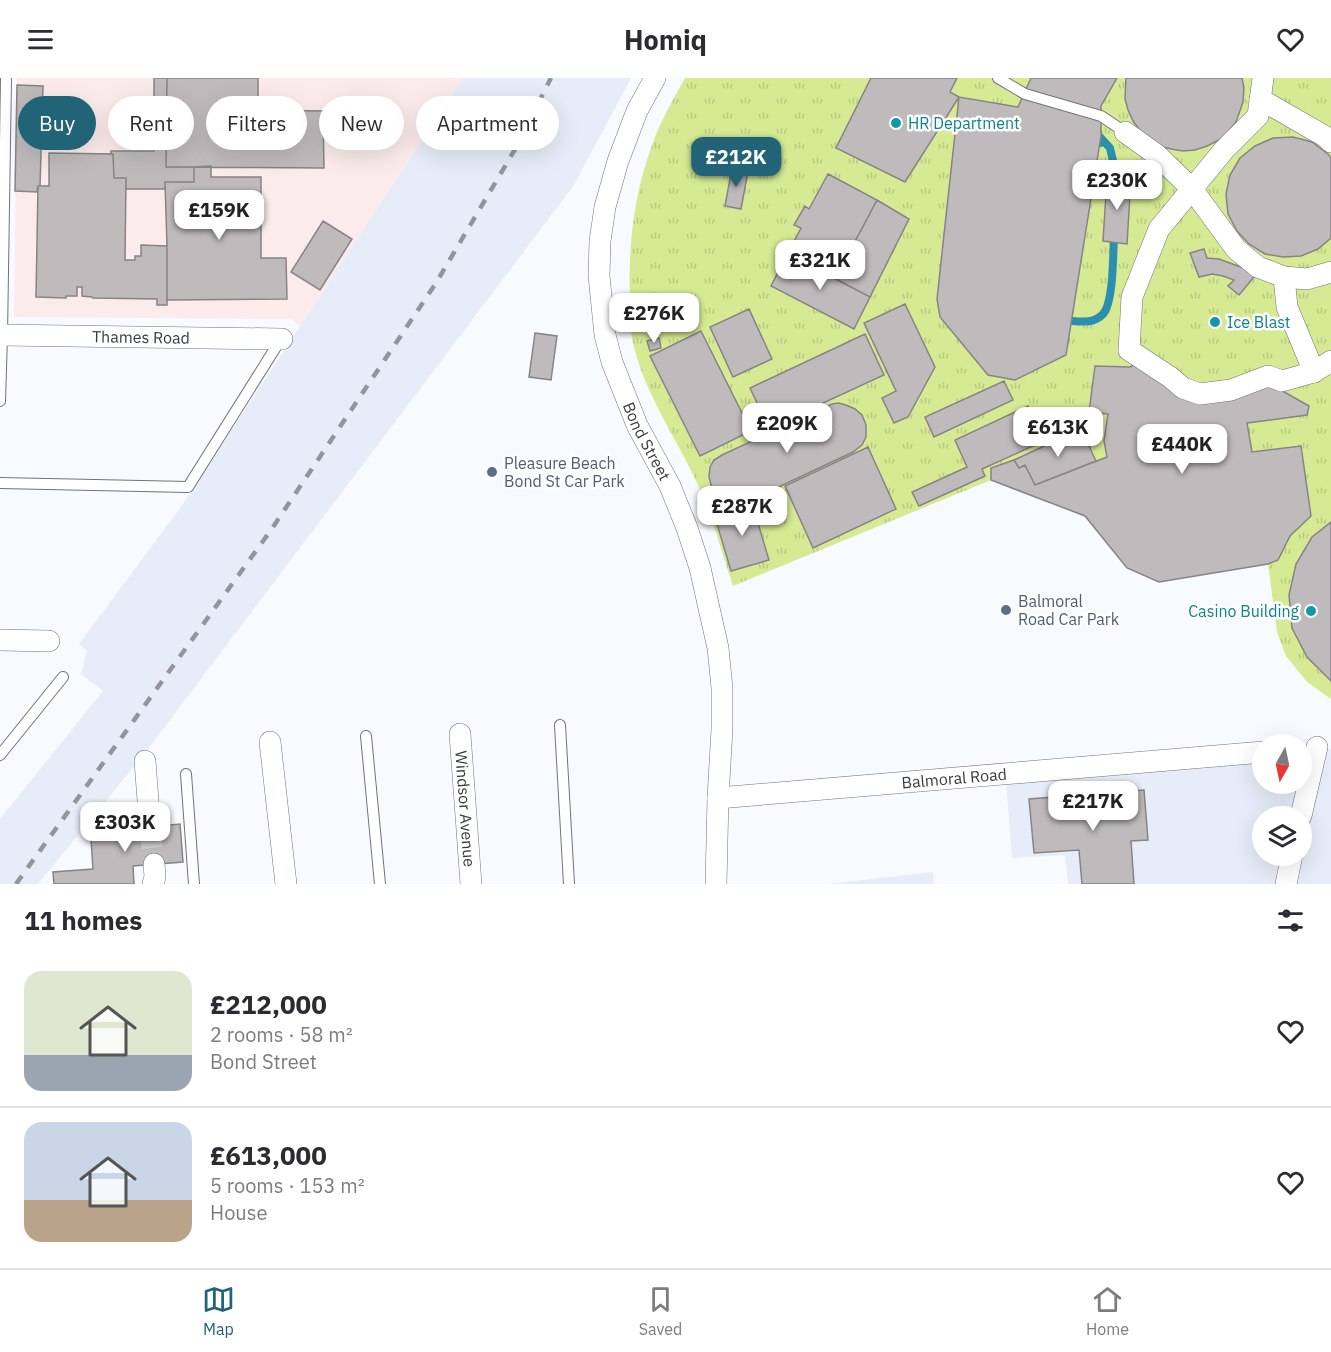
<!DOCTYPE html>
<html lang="en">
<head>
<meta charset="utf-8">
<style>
  body { margin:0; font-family:"IBM Plex Sans",sans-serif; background:#f2f2f3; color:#2b2b33; height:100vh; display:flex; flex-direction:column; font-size:22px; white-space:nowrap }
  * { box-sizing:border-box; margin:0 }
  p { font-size:20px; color:#7c7c81 }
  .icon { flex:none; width:33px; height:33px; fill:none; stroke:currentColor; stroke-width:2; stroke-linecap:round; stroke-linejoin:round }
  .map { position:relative; height:806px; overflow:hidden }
  .drawer { display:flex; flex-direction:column; background:#fff; flex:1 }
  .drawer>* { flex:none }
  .top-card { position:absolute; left:18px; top:18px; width:600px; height:54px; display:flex; gap:12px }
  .needle { width:39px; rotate:189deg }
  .tools { position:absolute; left:1252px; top:656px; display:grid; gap:12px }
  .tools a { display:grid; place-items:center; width:60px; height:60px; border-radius:50%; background:#fff; box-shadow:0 6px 24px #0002; font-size:30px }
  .price { position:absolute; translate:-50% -51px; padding:0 14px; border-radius:12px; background:#fff; color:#222; font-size:20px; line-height:39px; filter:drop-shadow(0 2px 3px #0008) }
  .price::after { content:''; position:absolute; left:50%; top:36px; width:18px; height:14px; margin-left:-9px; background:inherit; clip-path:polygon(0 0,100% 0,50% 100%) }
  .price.on { background:#216377; color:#fff }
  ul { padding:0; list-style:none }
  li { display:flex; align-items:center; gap:18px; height:150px; padding:0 24px }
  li+li { border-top:2px solid #e1e1e2 }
  li span { display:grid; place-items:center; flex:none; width:168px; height:120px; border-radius:18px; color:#555 }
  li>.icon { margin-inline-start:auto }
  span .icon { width:72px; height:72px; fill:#fffc; stroke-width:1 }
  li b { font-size:26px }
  h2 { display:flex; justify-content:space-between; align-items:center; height:72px; padding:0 24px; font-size:26px }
  .tag { padding:0 21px; border-radius:27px; background:#fff; box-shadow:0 6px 24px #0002; font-size:21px; line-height:54px }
  .tag.on { background:#216377; color:#fff }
  header { display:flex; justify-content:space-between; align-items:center; height:78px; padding:0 24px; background:#fff; font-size:27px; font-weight:700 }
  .menu { display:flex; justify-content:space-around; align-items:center; height:84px; border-top:2px solid #e1e1e2; background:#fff; font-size:16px; color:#7c7c81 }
  .menu a { display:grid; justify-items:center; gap:3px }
  .menu .on { color:#216377 }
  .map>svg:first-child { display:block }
  .built { fill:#e7edf8; fill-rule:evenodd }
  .education { fill:#fbebeb }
  .park { fill:url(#park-tufts) }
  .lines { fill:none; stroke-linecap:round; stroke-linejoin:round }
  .stream { stroke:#2d8fae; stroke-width:8 }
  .building { fill:#bfbabc; stroke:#888385; stroke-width:1.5 }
  .street-tunnel { stroke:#d1d4d7; stroke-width:21; stroke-dasharray:21 10; stroke-linecap:butt }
  .lane-casing { stroke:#717377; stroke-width:12 }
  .street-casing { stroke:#717377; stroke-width:22 }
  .lane { stroke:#fff; stroke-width:10 }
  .street { stroke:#fff; stroke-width:21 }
  .rail { stroke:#939598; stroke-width:4.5; stroke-dasharray:10 10; stroke-linecap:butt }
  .culture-dot { fill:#0f9aa8; stroke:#fff; stroke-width:2 }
  .service-dot { fill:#5c6f8a; stroke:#fff; stroke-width:2 }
  .labels { text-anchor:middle; stroke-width:5; stroke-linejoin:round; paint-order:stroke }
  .culture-label { font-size:16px; fill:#0d838f; stroke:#fff; text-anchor:start }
  .street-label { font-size:16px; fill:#3a3a3c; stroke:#fff }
  .service-label { font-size:16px; fill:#4e5e75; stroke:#fff; text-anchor:start }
</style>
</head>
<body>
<header><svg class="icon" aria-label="menu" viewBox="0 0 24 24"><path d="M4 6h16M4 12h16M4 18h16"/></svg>Homiq<svg class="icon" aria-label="heart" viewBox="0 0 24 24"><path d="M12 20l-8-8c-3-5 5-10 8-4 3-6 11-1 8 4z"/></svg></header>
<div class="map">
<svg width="1331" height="806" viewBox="0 0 1331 806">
  <defs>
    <pattern id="park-tufts" width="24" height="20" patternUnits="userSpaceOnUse" patternTransform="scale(1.5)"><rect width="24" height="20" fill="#d6ea94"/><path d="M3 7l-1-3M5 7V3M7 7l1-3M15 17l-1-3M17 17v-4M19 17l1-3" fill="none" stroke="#b8c980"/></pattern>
  </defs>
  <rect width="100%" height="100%" fill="#f7fafe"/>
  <!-- built -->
  <path class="built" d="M463 0H631L574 107 145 675 38 806H0V741L103 613 81 596 87 573 79 566 183 426Z
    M1331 671V806H1068L1065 777 1012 780 1006 702 1263 678V705H1302V674ZM1263 738H1302V777H1263Z
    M933 794 934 806H828Z"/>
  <!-- education -->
  <path class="education" d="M17 0H463L300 248 292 241 14 239Z"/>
  <!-- park -->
  <path class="park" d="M685 0H1331V621L1307 604 1286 578 1277 554 1268 486 1159 504 1127 490 1085 438 991 402 733 508C722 475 713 441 699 409 678 363 648 321 635 273 630 255 630 236 630 218 628 168 634 117 651 70 659 45 673 22 685 0Z"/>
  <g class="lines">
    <!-- stream -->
    <path class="stream" d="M1100 65 1098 57 1110 70 1117 100V111
      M1072 243C1083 244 1095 245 1103 236 1114 224 1113 173 1114 156"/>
  </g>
  <!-- building -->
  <path class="building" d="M154 0H167L166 89H194V104H165V111H126V100H114L113 76H111V73H154Z
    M167 0H258V32L323 33 324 90 166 89Z
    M871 0H957L950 14 959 19 905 104 836 70Z
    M1031 0H1117L1101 28V58L1066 277 1015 302 988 297 940 239 937 221 959 19 1018 29Z
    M1126 0H1242L1244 10 1243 24 1236 44 1228 54 1219 62 1207 68 1195 72 1183 73 1171 71 1160 68 1141 54 1133 43 1128 32 1125 21Z
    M17 7 43 8 40 108H38L37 114 15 113Z
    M1293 59 1312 64 1328 76 1331 80V160L1318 171 1301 178 1283 179 1265 176 1249 166 1237 153 1228 136 1226 116 1230 97 1240 80 1255 68 1273 60Z
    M49 75 113 76 114 100H126L125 182H135V178H141V167L167 168V227H157V221L93 220 92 219 82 218V209H77V218H66V220L36 219 38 108H49Z
    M211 88V99H261V180H286L287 221 167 222V168L165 104H194V89Z
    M732 90 748 93 741 131 725 128Z
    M828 96 877 122 835 201 788 175 801 150 794 147 805 128 809 131Z
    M1107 100 1131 101 1127 166 1103 163Z
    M877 122 909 141 870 219 835 201Z
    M323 143 352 161 320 212 291 194Z
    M1204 171 1207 180 1219 181 1246 191 1254 199 1239 217 1228 208 1234 202 1223 198 1212 196 1199 199 1190 175Z
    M788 175 870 219 854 251 771 208Z
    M905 226 935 289 908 339 894 345 882 320 896 313 864 245Z
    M749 231 772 281 733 299 710 249Z
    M701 253 751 353 700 378 650 278Z
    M535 255 557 258 551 302 529 299Z
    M865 256 884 297 769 350 750 310Z
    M659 260 661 270 650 273 647 263Z
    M1153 278 1217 320 1265 303 1309 328 1307 337 1247 345 1252 374 1301 368 1311 438 1290 458 1278 482 1268 486 1159 504 1127 490 1085 438 991 402V390L1014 382 1019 390 1025 387 1035 407 1107 379 1104 363 1108 336 1089 334 1095 288 1130 289Z
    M1004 303 1013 322 934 359 925 339Z
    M838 325 846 327 855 331 862 337 866 347V359L862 367 853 374 747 424 737 427 728 425 718 419 713 414 709 399 710 389 714 382 722 377 832 326Z
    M1028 328 1044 363 982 391 985 398 919 428 912 414 967 389 955 362Z
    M1081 351 1096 383 1035 407 1025 387 1019 390 1014 382Z
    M868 369 896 431 813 470 785 408Z
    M752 425 769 482 731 493 714 436Z
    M1331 444V603L1307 579 1292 550 1289 517 1296 486 1312 459Z
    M1144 712 1148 762 1131 763 1134 806H1082L1079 772 1034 775 1029 721Z
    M127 743 128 751 180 746 183 784 133 788 134 806H54L53 794 93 791 90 747Z"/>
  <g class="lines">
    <!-- street-tunnel -->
    <path class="street-tunnel" d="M150 749 154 786"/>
    <defs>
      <path id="lane" d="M998 0 1025 16 1101 38 1125 54
        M0 323 2 257 6 0
        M0 405 188 409 281 261
        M560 647 569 806
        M366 658 380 806
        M0 677 63 599
        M186 696 194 806"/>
      <g id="street">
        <path id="s1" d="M655 0 637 33 618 83 605 129 600 163 599 198 605 257 612 284 637 347 670 408 687 450 700 490 718 570 722 610V651L718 720 716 806"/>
        <path d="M1263 0 1258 38 1224 72 1159 151 1132 219 1129 272 1170 299 1183 310 1200 316 1231 312 1268 298 1282 303 1314 294"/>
        <path d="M1260 21 1326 59 1331 64"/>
        <path d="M1125 54 1157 77 1192 111 1236 171 1258 189 1284 199 1307 201 1331 194"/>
        <path d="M1284 199 1287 229 1314 294 1331 283"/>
        <path id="s2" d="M0 257 282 261"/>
        <path d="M0 562 49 563"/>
        <path id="s3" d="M460 656 471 806"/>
        <path d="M270 664 286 806"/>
        <path d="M145 683 150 749"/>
        <path id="s4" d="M718 720 1263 674"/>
        <path d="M1301 738 1317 669"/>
        <path d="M153 806 155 799 154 786"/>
        <path d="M1286 806 1292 777"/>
      </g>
    </defs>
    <!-- lane casing -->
    <use href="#lane" class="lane-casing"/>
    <!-- street casing -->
    <use href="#street" class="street-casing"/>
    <!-- lane -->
    <use href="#lane" class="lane"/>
    <!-- street -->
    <use href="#street" class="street"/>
    <!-- rail -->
    <path class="rail" d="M16 806 271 452 436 205 514 73 551 0"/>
  </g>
  <!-- markers -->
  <g class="culture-dot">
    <circle cx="896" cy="45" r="6"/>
    <circle cx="1215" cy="244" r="6"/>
    <circle cx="1311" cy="533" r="6"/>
  </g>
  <g class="service-dot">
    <circle cx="492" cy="394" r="6"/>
    <circle cx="1006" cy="532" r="6"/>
  </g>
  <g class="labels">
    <!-- culture labels -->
    <g class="culture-label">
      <text x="908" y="51">HR Department</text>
      <text x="1227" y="250">Ice Blast</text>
      <text x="1299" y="539" text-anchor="end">Casino Building</text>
    </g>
    <!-- street labels -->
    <g class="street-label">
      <text dy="6" stroke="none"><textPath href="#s2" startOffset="141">Thames Road</textPath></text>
      <text dy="6" stroke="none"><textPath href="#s1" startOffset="382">Bond Street</textPath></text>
      <text dy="6" stroke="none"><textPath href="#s4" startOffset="237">Balmoral Road</textPath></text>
      <text dy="6" stroke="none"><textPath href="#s3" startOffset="75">Windsor Avenue</textPath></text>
    </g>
    <!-- service labels -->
    <g class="service-label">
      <text x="504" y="391">Pleasure Beach<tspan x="504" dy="18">Bond St Car Park</tspan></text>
      <text x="1018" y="529">Balmoral<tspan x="1018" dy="18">Road Car Park</tspan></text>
    </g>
  </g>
</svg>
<div class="tools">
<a><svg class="needle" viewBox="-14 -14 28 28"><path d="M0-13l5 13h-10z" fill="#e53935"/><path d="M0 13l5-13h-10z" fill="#7c7c81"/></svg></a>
<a><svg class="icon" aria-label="layers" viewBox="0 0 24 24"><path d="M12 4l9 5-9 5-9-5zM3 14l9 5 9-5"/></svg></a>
</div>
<b class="price on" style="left:736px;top:110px">£212K</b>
<b class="price" style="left:1117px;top:133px">£230K</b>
<b class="price" style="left:219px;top:163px">£159K</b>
<b class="price" style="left:820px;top:213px">£321K</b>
<b class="price" style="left:654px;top:266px">£276K</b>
<b class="price" style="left:787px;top:376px">£209K</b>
<b class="price" style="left:1058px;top:380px">£613K</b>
<b class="price" style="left:1182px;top:397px">£440K</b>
<b class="price" style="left:742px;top:459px">£287K</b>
<b class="price" style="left:1093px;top:754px">£217K</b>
<b class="price" style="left:125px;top:775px">£303K</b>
<div class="top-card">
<a class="tag on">Buy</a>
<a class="tag">Rent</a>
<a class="tag">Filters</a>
<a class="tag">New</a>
<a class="tag">Apartment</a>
</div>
</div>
<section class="drawer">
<h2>11 homes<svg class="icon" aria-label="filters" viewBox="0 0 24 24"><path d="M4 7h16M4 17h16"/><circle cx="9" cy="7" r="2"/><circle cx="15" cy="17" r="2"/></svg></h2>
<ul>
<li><span style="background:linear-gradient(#dfe7d0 70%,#9aa5b1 0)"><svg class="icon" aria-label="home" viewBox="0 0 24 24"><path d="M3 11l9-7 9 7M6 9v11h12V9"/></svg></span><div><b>£212,000</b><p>2 rooms · 58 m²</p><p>Bond Street</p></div><svg class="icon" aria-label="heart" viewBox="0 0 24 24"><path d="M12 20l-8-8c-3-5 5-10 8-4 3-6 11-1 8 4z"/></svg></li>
<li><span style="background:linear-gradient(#c9d6e8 65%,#b9a48a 0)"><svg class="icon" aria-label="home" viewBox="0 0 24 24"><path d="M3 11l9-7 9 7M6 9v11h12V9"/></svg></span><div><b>£613,000</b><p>5 rooms · 153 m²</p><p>House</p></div><svg class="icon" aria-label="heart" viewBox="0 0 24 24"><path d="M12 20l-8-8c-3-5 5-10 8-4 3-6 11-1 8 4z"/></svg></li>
</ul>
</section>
<nav class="menu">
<a class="on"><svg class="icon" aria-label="map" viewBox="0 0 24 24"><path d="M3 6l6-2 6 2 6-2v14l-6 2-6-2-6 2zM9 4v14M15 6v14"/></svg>Map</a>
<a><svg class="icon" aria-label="saved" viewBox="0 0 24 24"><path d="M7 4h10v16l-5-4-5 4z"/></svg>Saved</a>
<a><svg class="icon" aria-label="home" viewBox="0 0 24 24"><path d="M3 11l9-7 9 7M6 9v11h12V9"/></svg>Home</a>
</nav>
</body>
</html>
